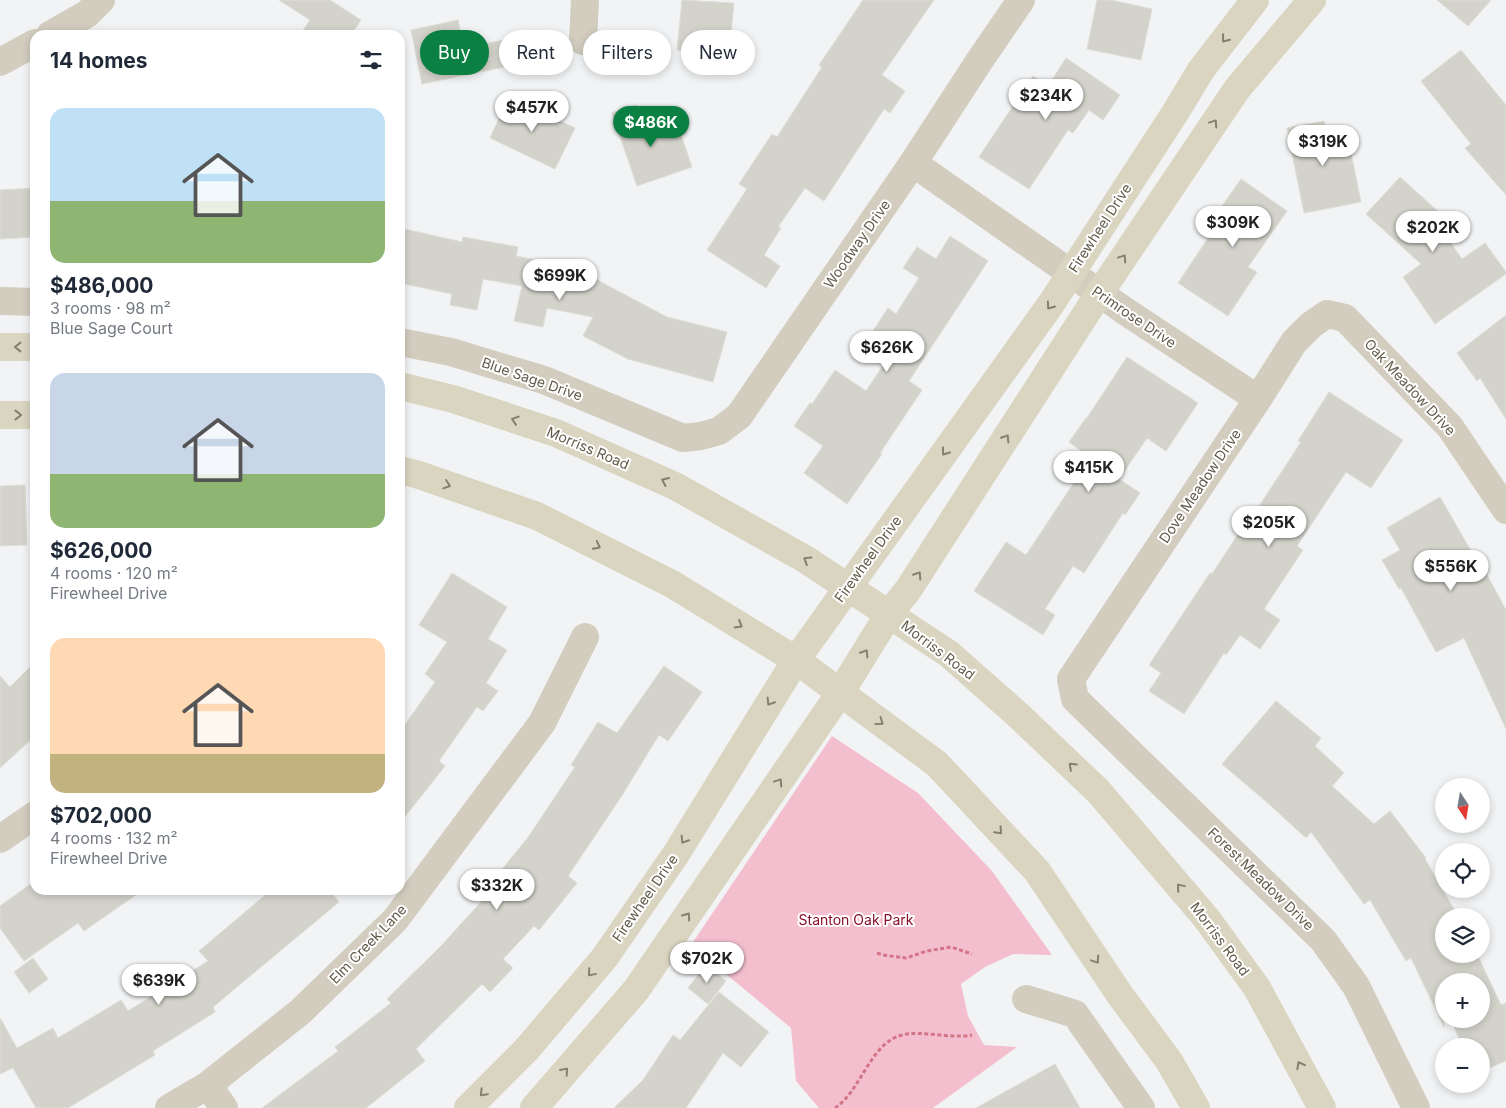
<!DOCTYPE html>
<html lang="en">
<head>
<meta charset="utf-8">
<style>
  body { margin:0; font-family:Inter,sans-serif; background:#f2f2f3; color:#1f2937; height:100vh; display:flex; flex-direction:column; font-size:19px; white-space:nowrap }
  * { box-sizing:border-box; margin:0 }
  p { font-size:16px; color:#747a83 }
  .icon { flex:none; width:28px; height:28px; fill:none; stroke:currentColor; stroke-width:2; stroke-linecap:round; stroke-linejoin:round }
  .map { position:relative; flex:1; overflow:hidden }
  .sheet { position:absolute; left:30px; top:30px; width:375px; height:865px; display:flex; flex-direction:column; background:#fff; border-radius:15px; box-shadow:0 2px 8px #0003 }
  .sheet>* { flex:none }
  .guide { position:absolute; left:420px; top:30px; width:475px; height:45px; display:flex; gap:10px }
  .needle { width:32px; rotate:168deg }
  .fabs { position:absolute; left:1435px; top:778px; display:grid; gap:10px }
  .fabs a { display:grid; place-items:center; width:55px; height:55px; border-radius:50%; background:#fff; box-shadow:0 2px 8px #0003; font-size:25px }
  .price { position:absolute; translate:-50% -42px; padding:0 11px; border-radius:18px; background:#fff; color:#222; font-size:16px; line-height:32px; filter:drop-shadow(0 1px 2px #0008) }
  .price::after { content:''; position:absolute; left:50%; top:30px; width:15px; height:11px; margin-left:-8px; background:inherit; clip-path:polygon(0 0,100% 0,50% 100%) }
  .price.selected { background:#0b8043; color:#fff }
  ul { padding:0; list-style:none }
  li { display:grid; align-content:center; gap:10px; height:265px; padding:0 20px }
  li span { display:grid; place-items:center; height:155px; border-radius:15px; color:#555 }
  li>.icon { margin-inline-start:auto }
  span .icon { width:90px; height:90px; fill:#fffc; stroke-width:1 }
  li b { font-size:21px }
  h2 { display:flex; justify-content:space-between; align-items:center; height:60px; padding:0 20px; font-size:21px }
  .chip { padding:0 18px; border-radius:22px; background:#fff; box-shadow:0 2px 8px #0003; font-size:18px; line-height:45px }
  .chip.selected { background:#0b8043; color:#fff }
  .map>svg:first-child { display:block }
  .green { fill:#f3bfcf }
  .building { fill:#d4d3cb; stroke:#ddddd5 }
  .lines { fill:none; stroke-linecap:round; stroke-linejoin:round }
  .path { stroke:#d37487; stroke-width:3; stroke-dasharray:4 2.5; stroke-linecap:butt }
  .street { stroke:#d2cdbf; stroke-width:28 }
  .secondary { stroke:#d9d5c1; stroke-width:28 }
  .oneway { stroke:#85806c }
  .labels { text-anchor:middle; stroke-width:4; stroke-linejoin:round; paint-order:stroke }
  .street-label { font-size:14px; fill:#615b48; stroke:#fff }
  .park-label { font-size:14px; fill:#89122a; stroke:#fff }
</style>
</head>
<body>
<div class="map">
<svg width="1506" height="1108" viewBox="0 0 1506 1108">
  <rect width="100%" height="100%" fill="#f2f3f4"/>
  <!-- green -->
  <path class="green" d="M832 736 918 793 992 871 1052 955 1013 954 985 967 961 984 968 1016 984 1045 1017 1047 933 1108H819L796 1081 791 1028 691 945Z"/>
  <!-- building -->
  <path class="building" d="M279 0H330L361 20 351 35H300L310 20Z
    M682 0 734 3 729 54 677 50Z
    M863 0H934L882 75 905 91 890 113 884 109 824 201 805 188 778 227 781 228 764 255 780 266 766 288 707 250 747 189 739 184 772 134 777 137 822 67 819 65Z
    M1097 0H1111L1152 9 1141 60 1087 49Z
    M1437 0H1491L1468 26Z
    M458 20 464 48 504 40 509 66 422 84 411 30Z
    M1461 50 1506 105V195L1465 148 1471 144 1421 81Z
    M1066 58 1120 95 1103 120 1089 110 1073 133 1068 130 1029 189 979 157 1033 76 1048 86Z
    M509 97 575 128 555 169 490 138Z
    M636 105 646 134 677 123 692 167 637 186 612 113Z
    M1324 121 1326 132 1346 128 1361 202 1304 213 1287 128Z
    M1400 177 1442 215 1436 222 1462 259 1485 243 1506 272V274L1435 324 1403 277 1421 264 1366 214Z
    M1241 179 1287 211 1248 267 1257 272 1228 316 1178 283 1216 226 1211 222Z
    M35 188V237L0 239V190Z
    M400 228 462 242 463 237 518 247 516 256 589 271 588 275 667 317 727 332 713 382 628 359 583 336 593 317 547 308 543 327 514 321 522 286 483 279 477 310 450 305 452 294 400 283Z
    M950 236 988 261 909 381 922 390 880 453 882 454 847 504 804 473 823 446 794 426 810 403 812 404 835 370 866 391 896 346 873 331 888 308 896 314 919 278 903 268 917 247 936 259Z
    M1506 315V419L1480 378 1477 381 1457 353Z
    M1127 357 1198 403 1166 451 1147 438 1119 479 1140 493 1125 515 1123 513 1084 573 1073 566 1045 609 1055 615 1043 635 974 591 1006 542 1026 555 1075 481 1068 476 1084 453 1069 442 1086 418H1087Z
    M1329 392 1403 440 1371 488 1346 472 1297 546 1303 550 1264 609 1280 620 1260 649 1240 635 1226 655 1224 653 1184 714 1149 691 1161 673 1149 665 1210 573 1212 574 1250 516 1252 517 1301 442 1298 441Z
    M25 485 27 545 0 546V486Z
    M1440 497 1478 563 1480 562 1506 610V729L1464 638 1436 652 1401 588 1399 589 1382 560 1400 550 1387 528Z
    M452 573 507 607 488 639 507 650 486 683 498 691 483 711 477 707 439 761 445 766 400 823V732L435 682 425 674 447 642 419 625Z
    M35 662V736L0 768V676L10 687Z
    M664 666 702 692 668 741 659 735 621 797 568 876 577 883 539 930 534 926 503 959 513 968 490 992 482 984 416 1049 425 1061 366 1108H262L338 1051 335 1047 391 1003 387 999 441 946 491 891 487 888 529 836 575 767 571 765 598 722 617 733Z
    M1276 701 1321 738 1315 746 1344 773 1332 786 1374 824 1390 811 1426 858 1425 859 1458 916H1444V954H1477L1501 1005 1506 1003V1061L1481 1071V1046H1462L1451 1019H1481V981H1444V1027L1411 958 1406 961 1370 900 1364 904 1311 832 1306 838 1269 804 1222 764Z
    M35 881V890H143L84 931 78 923 24 961 0 928V906Z
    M271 890H329L339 902 213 1007 215 1012 153 1051 155 1055 68 1108H36L13 1068 0 1074V1018L17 1048 53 1028 58 1038 121 1000 128 1011 208 961 199 951Z
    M33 958 48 979 29 993 14 972Z
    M706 965 726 981 708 1004 688 988Z
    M719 992 769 1032 741 1067 723 1053 686 1108H614L643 1080 673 1035 680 1040Z
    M1055 1064 1080 1108H976Z"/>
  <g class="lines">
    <!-- path -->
    <path class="path" d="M877 953 883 955 906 958 927 951 951 947 972 954
      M835 1108C861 1091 870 1043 902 1035 922 1030 949 1039 972 1035"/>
    <!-- street -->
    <path class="street" d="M50 35 87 14 101 0
      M583 41 585 0
      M0 62 35 43
      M913 163 1125 311 1258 399
      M0 301 35 302
      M400 342 451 352 544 380 683 438 701 436 719 431 739 416 913 163 980 60 1021 0
      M0 839 35 815
      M1026 999 1075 1014 1141 1108
      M208 1085 224 1108
      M169 1108 208 1085 300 1012 395 920 542 723 585 637
      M1416 1108 1356 986 1323 940 1075 699 1071 679 1258 399 1294 342 1311 325 1327 314 1345 318 1450 427 1506 510"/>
    <!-- secondary -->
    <path class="secondary" d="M0 347H35
      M400 386 453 399 556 433 675 486 805 559 949 654 1018 715 1098 791 1207 919 1257 988 1322 1108
      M0 415H35
      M400 470 419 475 537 516 672 584 796 660 937 764 1037 871 1120 995 1169 1061 1196 1108
      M468 1108 527 1049 605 957 676 854 796 660 1051 304 1175 113 1201 70 1255 0
      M534 1108 636 990 840 693 889 614 908 590 1089 309 1237 89 1312 0"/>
  </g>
  <!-- one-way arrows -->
  <defs><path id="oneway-chevron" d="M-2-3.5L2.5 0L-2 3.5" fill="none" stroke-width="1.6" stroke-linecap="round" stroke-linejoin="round" transform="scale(1.25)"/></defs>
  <g class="oneway">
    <use href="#oneway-chevron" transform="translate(1225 39) rotate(128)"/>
    <use href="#oneway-chevron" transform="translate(1214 123) rotate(-56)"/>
    <use href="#oneway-chevron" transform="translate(1123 258) rotate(-56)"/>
    <use href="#oneway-chevron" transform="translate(1050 306) rotate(125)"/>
    <use href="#oneway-chevron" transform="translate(18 347) rotate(-180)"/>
    <use href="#oneway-chevron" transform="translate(18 415)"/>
    <use href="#oneway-chevron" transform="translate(515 420) rotate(-162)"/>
    <use href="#oneway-chevron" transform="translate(1006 438) rotate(-57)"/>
    <use href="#oneway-chevron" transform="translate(945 452) rotate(126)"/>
    <use href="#oneway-chevron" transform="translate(665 481) rotate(-156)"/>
    <use href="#oneway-chevron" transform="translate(447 485) rotate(19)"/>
    <use href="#oneway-chevron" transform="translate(597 546) rotate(27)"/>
    <use href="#oneway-chevron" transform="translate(807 560) rotate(-148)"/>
    <use href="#oneway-chevron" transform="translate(918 575) rotate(-57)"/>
    <use href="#oneway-chevron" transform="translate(739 625) rotate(31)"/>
    <use href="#oneway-chevron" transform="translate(865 653) rotate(-58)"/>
    <use href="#oneway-chevron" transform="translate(770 702) rotate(122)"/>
    <use href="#oneway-chevron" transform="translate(880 722) rotate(36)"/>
    <use href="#oneway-chevron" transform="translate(1072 766) rotate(-137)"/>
    <use href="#oneway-chevron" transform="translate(779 782) rotate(-56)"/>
    <use href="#oneway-chevron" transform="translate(999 831) rotate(47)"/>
    <use href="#oneway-chevron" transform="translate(684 840) rotate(122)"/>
    <use href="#oneway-chevron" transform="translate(1180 887) rotate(-130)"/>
    <use href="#oneway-chevron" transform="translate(687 916) rotate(-55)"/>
    <use href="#oneway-chevron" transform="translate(1096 960) rotate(56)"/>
    <use href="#oneway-chevron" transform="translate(591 973) rotate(130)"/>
    <use href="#oneway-chevron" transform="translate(1300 1065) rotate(-118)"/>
    <use href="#oneway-chevron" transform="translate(565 1071) rotate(-49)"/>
    <use href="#oneway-chevron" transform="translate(483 1093) rotate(135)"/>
  </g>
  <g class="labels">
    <!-- street labels -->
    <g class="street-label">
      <text transform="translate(1100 228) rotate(-57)" y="5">Firewheel Drive</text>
      <text transform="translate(857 244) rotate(-55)" y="5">Woodway Drive</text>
      <text transform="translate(1134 317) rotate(34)" y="5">Primrose Drive</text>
      <text transform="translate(532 379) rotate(19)" y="5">Blue Sage Drive</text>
      <text transform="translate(1410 387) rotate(47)" y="5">Oak Meadow Drive</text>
      <text transform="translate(588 448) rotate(23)" y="5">Morriss Road</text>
      <text transform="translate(1200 486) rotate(-56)" y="5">Dove Meadow Drive</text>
      <text transform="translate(868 559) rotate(-54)" y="5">Firewheel Drive</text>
      <text transform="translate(938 650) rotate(37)" y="5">Morriss Road</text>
      <text transform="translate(1261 879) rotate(44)" y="5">Forest Meadow Drive</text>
      <text transform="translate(645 898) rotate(-55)" y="5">Firewheel Drive</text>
      <text transform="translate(1220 939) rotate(53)" y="5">Morriss Road</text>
      <text transform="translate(368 944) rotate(-46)" y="5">Elm Creek Lane</text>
    </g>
    <!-- park labels -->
    <g class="park-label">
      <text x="856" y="925">Stanton Oak Park</text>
    </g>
  </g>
</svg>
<div class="fabs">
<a><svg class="needle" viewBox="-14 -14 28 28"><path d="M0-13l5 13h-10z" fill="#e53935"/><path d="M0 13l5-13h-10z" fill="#747a83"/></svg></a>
<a><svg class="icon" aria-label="locate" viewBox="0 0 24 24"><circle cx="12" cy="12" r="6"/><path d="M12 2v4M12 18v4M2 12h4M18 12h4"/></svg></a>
<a><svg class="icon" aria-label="layers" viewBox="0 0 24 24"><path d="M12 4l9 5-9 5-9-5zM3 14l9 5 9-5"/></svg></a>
<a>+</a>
<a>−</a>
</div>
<b class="price" style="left:1046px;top:121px">$234K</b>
<b class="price" style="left:532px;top:133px">$457K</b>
<b class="price selected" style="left:651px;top:148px">$486K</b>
<b class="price" style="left:1323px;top:167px">$319K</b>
<b class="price" style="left:1233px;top:248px">$309K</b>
<b class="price" style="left:1433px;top:253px">$202K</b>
<b class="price" style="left:560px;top:301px">$699K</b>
<b class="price" style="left:887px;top:373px">$626K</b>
<b class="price" style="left:1089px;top:493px">$415K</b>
<b class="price" style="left:1269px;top:548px">$205K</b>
<b class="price" style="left:1451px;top:592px">$556K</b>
<b class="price" style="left:497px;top:911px">$332K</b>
<b class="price" style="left:707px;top:984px">$702K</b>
<b class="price" style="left:159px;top:1006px">$639K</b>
<div class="guide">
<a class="chip selected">Buy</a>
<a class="chip">Rent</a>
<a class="chip">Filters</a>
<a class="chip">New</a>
</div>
<section class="sheet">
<h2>14 homes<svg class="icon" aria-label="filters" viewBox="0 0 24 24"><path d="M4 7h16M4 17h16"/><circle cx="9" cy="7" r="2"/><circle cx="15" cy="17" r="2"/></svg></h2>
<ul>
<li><span style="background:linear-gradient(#bfe0f5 60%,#8fb573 0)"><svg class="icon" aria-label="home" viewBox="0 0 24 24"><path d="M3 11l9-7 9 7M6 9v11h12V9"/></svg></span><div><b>$486,000</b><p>3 rooms · 98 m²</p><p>Blue Sage Court</p></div></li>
<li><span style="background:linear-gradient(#c9d6e8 65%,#8fb573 0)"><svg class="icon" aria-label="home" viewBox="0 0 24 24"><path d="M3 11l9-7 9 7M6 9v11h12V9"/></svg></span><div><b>$626,000</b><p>4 rooms · 120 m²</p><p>Firewheel Drive</p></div></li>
<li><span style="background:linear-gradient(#ffd9b3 75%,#c2b280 0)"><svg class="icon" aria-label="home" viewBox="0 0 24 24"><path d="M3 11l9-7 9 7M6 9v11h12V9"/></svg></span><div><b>$702,000</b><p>4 rooms · 132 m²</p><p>Firewheel Drive</p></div></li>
</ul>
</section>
</div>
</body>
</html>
